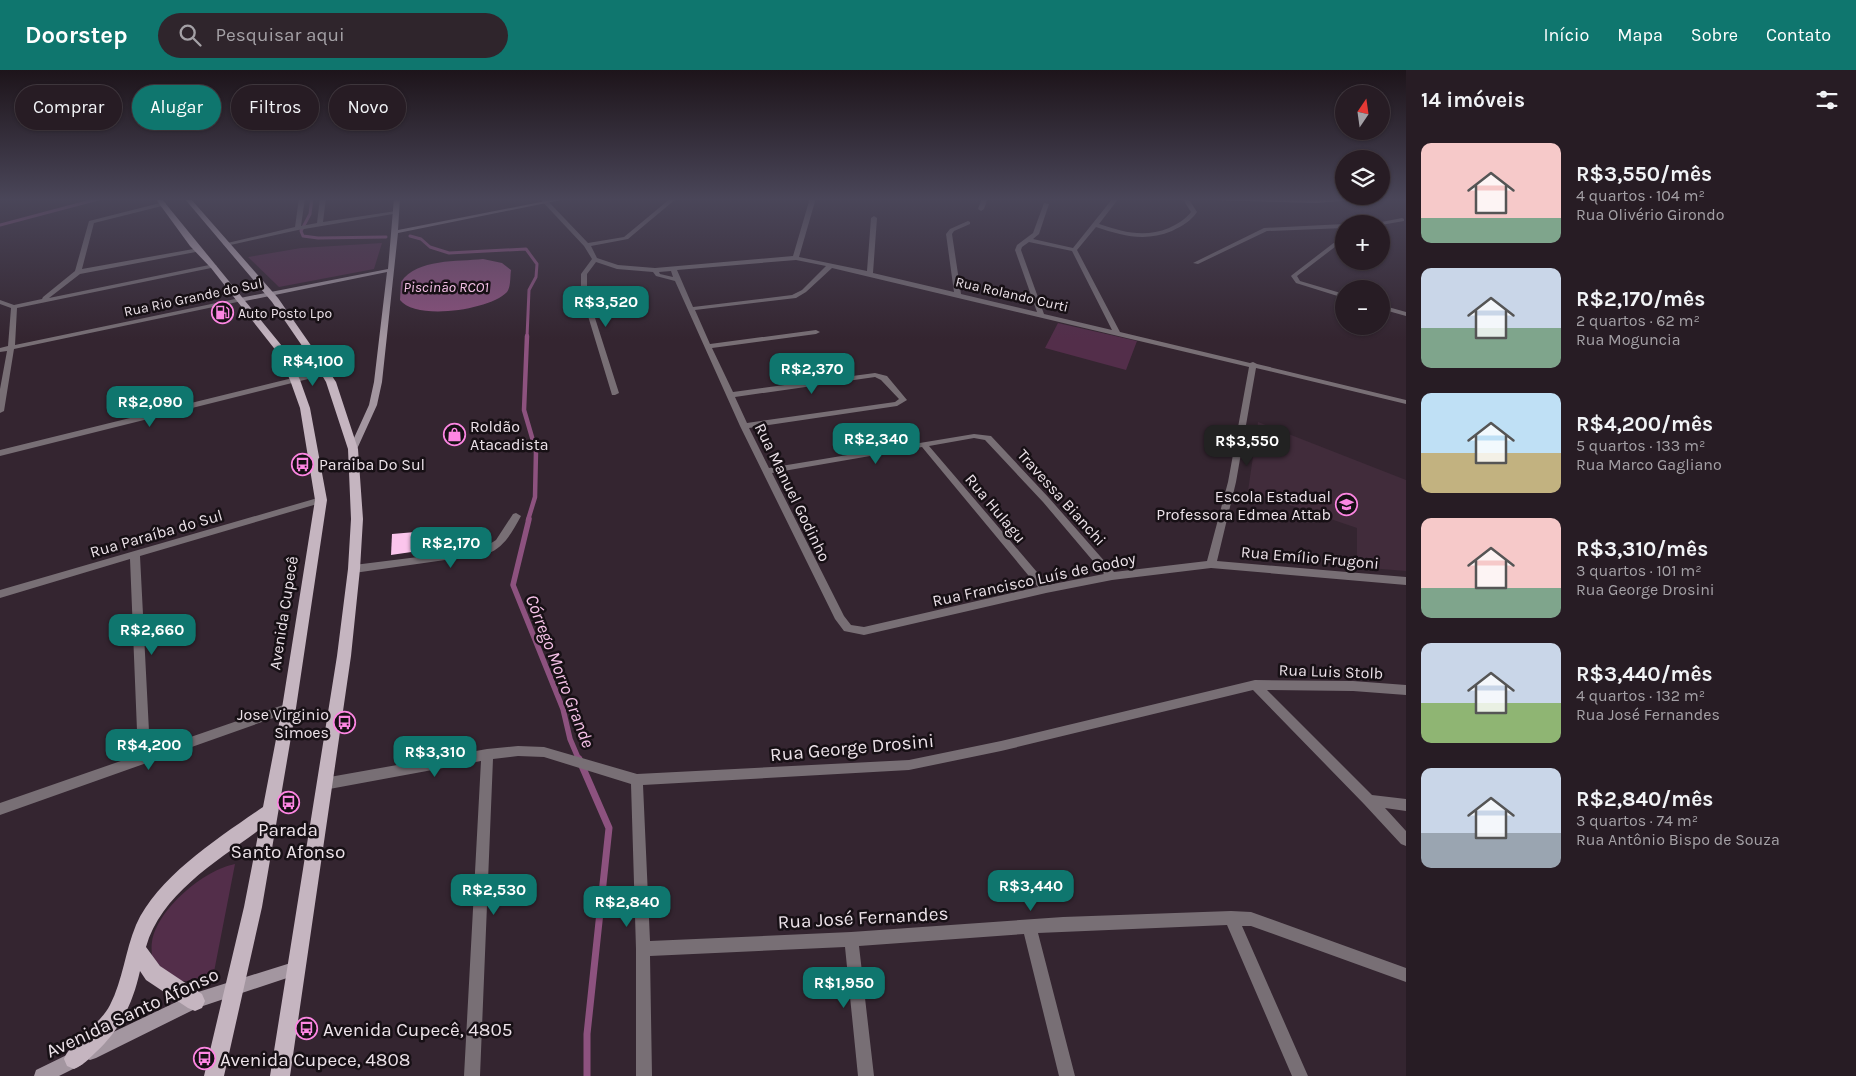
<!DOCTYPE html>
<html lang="pt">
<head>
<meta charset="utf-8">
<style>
  body { margin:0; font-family:Karla,sans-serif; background:#2f252c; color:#f1f3f6; height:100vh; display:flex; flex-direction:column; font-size:19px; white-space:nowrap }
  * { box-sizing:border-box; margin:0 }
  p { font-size:16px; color:#a4a1a6 }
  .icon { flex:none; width:28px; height:28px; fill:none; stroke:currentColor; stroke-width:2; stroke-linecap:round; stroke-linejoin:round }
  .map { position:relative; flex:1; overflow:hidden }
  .panel { display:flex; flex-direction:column; background:#271c24; width:450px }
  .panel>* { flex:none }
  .hud { position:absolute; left:15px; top:15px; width:475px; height:45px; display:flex; gap:10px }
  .needle { width:32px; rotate:13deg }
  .controls { position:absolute; left:1335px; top:15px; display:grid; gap:10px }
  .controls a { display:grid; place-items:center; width:55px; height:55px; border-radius:50%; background:#271c24; box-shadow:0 1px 4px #0004,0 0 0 1px #433a41; font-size:25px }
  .price { position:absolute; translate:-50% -42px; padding:0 11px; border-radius:10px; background:#0f766e; color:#fff; font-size:16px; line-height:32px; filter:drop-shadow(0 1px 2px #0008) }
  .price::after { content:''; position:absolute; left:50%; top:30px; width:15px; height:11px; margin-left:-8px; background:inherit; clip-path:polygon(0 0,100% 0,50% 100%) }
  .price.selected { background:#222; color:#fff }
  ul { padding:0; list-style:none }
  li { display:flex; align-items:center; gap:15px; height:125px; padding:0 15px }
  li span { display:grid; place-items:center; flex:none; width:140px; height:100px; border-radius:10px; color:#555 }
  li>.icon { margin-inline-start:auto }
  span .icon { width:60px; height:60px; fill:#fffc; stroke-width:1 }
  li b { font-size:21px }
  h2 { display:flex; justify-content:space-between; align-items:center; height:60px; padding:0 15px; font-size:21px }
  .pill { padding:0 18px; border-radius:22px; background:#271c24; box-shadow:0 1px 4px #0004,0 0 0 1px #433a41; font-size:18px; line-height:45px }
  .pill.selected { background:#0f766e; color:#fff }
  header { display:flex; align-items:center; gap:30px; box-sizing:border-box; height:70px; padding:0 25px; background:#0f766e; color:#fff }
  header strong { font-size:24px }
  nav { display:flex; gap:28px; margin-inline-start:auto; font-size:18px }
  .search { width:350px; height:45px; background:#2f252c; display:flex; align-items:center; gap:12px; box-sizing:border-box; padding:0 18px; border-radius:28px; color:#a4a1a6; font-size:19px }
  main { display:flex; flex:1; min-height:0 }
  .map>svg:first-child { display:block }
  .built { fill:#412c3b }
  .green { fill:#532e4a }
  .water { fill:#8d527f }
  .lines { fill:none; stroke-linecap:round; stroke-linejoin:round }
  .stream-far3 { stroke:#8d527f; stroke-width:3 }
  .stream-far2 { stroke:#8d527f; stroke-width:4.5 }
  .stream-far1 { stroke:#8d527f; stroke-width:5.5 }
  .stream { stroke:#8d527f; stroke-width:7 }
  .building { fill:#fbc5ec }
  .street { fill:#786f75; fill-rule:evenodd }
  .secondary { fill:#a396a0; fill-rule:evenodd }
  .primary { fill:#c5b5c0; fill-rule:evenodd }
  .labels { text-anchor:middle; stroke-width:5; stroke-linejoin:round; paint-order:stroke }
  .far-street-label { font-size:14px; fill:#ece2e9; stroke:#171015 }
  .far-poi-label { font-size:14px; fill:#ece2e9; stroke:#171015; text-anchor:start }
  .far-water-label { font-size:15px; font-style:italic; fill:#f5c1e7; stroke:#171015 }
  .poi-label { font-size:16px; fill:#ece2e9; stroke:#171015; text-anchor:start }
  .street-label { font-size:16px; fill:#ece2e9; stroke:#171015 }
  .water-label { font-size:18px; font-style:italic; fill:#f5c1e7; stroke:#171015 }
  .near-street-label { font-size:19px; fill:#ece2e9; stroke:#171015 }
  .near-poi-label { font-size:19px; fill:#ece2e9; stroke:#171015; text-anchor:start }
</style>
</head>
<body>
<header>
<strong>Doorstep</strong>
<div class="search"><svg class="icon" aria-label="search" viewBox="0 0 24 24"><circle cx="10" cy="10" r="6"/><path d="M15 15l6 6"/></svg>Pesquisar aqui</div>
<nav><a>Início</a><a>Mapa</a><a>Sobre</a><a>Contato</a></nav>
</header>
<main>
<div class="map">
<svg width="1406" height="1006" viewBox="0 0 1406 1006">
  <rect width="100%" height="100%" fill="#342530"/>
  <!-- built -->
  <path class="built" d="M1258 352 1406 410V501L1357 497V458L1248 421Z"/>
  <!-- green -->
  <path class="green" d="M382 173 374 199 279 217 248 187 301 178Z
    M1058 253 1137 271 1126 300 1045 278Z
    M235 794 213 907 190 911H175L152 888C152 883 151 877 152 872 157 839 204 800 235 794Z"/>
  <!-- water -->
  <path class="water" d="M483 189 502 193 511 200C510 206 511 217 507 222 490 240 416 251 400 230L401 212C417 188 458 192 483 189Z"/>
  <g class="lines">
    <!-- stream-far3 -->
    <path class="stream-far3" d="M312 128 310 144 301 161 303 166 318 168 386 167
      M0 155 102 128
      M410 166 421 169 430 177 449 183 526 179 537 194 536 207 529 220 527 267"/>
    <!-- stream-far2 -->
    <path class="stream-far2" d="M527 266 524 340 536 381 535 427 528 450"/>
    <!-- stream-far1 -->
    <path class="stream-far1" d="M529 449 513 515 563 639 570 669 579 690"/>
    <!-- stream -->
    <path class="stream" d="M579 689 609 758 587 964V1006"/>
  </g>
  <!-- building -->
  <path class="building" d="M427 461 425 480 391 485 392 464Z"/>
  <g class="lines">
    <!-- street -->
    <path class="street" d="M299 128H305L301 156 317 153 320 128H326L323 152 396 141 399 143 298 160 226 176 223 174 295 157Z
      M539 128H545L588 173 624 167 671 128H677L628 169 591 176 597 188 618 195 655 198 793 186 810 128H816L799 187 867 201 871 148 874 146 877 148 873 203 954 222 946 164 950 159 968 151 970 152V154L954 161 952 164 961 224 1037 242 1015 180 1017 175 1033 163 1044 133 1049 134 1039 164 1033 169 1073 178 1113 128H1119L1099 154C1123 162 1144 168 1169 158 1177 154 1185 150 1191 142L1182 128H1188L1197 142C1191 151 1182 156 1172 161 1145 172 1123 166 1096 157L1077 180 1120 262 1250 293 1253 292 1257 294 1406 330V334L1256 298 1236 412 1217 491 1406 507V515L1211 498 1112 510 1046 523 864 565 844 561 835 549 740 356 675 211 656 206 653 202 617 199 596 192 587 204V223L619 323 615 325H612L581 223V204L592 189 584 176ZM1029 172 1072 181 1112 260 1044 244 1021 180 1022 177ZM796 190 826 196 802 220 792 225 693 237 677 200ZM832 198 1249 297 1228 412 1207 491 1114 502 1049 428 991 366 974 364 769 398 749 358 897 336 907 330 887 306 875 303 733 322 712 278 816 264 820 262 816 260 710 274 695 240 796 228 806 222ZM671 201 673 207 660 204 659 202ZM875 307 881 310 899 329 895 332 747 353 735 327ZM974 368 985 370 1043 432 1104 504 1048 515 929 376ZM922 377 1038 517 864 557 851 555 844 546 772 403Z
      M982 128H988L984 139 981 141 978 139Z
      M164 132 166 133V135L94 153 82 199 199 178 202 180 201 181 80 204 49 228 214 194 217 196 216 197 17 238 15 275 240 228 243 230 242 231 14 279 4 341 0 343V319L7 281 0 282V278L8 276 11 238 0 234V230L14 235 42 229 43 227 75 201 89 151Z
      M1402 148 1404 149V151L1381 155 1371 154Z
      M1344 154V158L1267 161 1198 194 1193 193 1264 158Z
      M1344 165V170L1297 206 1300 211 1344 224V228L1296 213 1291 206 1292 205Z
      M1381 235 1406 242V246L1381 239Z
      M325 300H328V304L0 386V380Z
      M321 427 324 428 326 430 324 432 140 486 150 681 289 633 293 635 295 638 293 641 0 745V733L138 685 130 489 0 528V520Z
      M516 443 521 446C512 462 505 477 487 484L354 503 349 499 354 495 482 479 496 470 513 444Z
      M1255 610 1353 611 1406 615V625L1353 621 1267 620 1372 725 1406 729V741L1385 738 1406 761V776L1401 774 1364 734 1253 620 1001 681 909 700 643 715 650 871 851 862 1063 847 1231 841 1251 842 1406 898V912L1251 856H1242L1308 1006H1292L1227 855 1038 863 1075 1006H1059L1024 864 859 876 874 1006H858L845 877 650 886 652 1006H636V879L631 714 544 687 518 686 493 689 480 1006H464L481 691 324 720 320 718 318 714 320 710 324 708 487 679 518 676 544 677 637 704 909 690 1001 671Z"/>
    <!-- secondary -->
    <path class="secondary" d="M394 128H400L398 160 561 128H571L398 163 382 312 377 335 357 379 353 382 349 379 369 335 374 312 387 202 240 232 237 230 240 228 388 199Z
      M1212 128 1316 129 1356 128 1353 130 1316 133 1215 130Z
      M297 891 302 893 304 898 302 903 197 938 96 988 90 990 85 988 83 994 59 1006H34L36 1000 77 980 82 982 84 976 195 923Z"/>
    <!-- primary -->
    <path class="primary" d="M155 128H161L286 281 300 310 310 338 327 430 296 638 262 837 224 1006H204L244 837 259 760C217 791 161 824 146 877L160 896 202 924 205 931 202 938 195 941 188 938 146 910 140 901C133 933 120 960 96 982 89 989 83 995 74 999L67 996 64 989C71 971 99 956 110 935 123 910 125 881 136 855 158 806 220 767 263 737L282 638 315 430 300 338 290 310 277 282 211 198 190 176Z
      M184 128H190L278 228 328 300 336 312 358 379 363 449 360 499 351 586 290 1006H270L337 586 348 499 351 449 348 379 326 312 320 302 272 232Z"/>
  </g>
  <!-- sky -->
  <linearGradient id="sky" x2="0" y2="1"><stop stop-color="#1d141a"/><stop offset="0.48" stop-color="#4a4659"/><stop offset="1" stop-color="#4a4659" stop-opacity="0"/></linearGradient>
  <rect width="1406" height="269" fill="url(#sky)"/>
  <!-- icons -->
  <defs>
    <symbol id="fuel-ring" viewBox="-11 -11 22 22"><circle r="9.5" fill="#171015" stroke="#fd86e2" stroke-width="1.5"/><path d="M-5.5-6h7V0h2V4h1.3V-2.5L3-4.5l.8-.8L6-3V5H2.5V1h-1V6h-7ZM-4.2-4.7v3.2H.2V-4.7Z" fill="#fd86e2"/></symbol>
    <symbol id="shop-ring" viewBox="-11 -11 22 22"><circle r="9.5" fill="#171015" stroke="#fd86e2" stroke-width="1.5"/><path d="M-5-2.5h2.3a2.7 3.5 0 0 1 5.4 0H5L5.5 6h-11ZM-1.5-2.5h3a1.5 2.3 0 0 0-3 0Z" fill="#fd86e2"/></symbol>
    <symbol id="bus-ring" viewBox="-11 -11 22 22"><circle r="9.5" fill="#171015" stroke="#fd86e2" stroke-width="1.5"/><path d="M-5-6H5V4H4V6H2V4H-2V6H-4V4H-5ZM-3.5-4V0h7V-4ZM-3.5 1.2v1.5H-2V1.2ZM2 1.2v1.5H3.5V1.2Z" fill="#fd86e2"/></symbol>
    <symbol id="school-ring" viewBox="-11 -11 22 22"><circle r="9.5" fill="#171015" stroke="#fd86e2" stroke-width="1.5"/><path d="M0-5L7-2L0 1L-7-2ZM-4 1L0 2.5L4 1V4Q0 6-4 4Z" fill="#fd86e2"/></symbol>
  </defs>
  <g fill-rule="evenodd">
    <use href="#fuel-ring" x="210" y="230" width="25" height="25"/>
    <use href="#shop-ring" x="442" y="352" width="25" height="25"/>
    <use href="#bus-ring" x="290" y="382" width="25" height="25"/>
    <use href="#school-ring" x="1334" y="422" width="25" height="25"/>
    <use href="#bus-ring" x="332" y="640" width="25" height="25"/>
    <use href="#bus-ring" x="276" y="720" width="25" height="25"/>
    <use href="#bus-ring" x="294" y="946" width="25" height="25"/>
    <use href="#bus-ring" x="192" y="976" width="25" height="25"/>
  </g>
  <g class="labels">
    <!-- far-street labels -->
    <g class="far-street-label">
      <text transform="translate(1012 224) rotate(13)" y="5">Rua Rolando Curti</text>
      <text transform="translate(193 227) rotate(-12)" y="5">Rua Rio Grande do Sul</text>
    </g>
    <!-- far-poi labels -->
    <g class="far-poi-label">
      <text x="238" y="248">Auto Posto Lpo</text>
    </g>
    <!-- far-water labels -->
    <g class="far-water-label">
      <text x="446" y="222">Piscinão RCO1</text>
    </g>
    <!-- poi labels -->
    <g class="poi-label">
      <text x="470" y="362">Roldão<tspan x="470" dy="18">Atacadista</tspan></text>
      <text x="319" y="400">Paraiba Do Sul</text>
      <text x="1331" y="432" text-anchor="end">Escola Estadual<tspan x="1331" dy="18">Professora Edmea Attab</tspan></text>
      <text x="329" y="650" text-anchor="end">Jose Virginio<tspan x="329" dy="18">Simoes</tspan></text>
    </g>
    <!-- street labels -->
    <g class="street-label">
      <text transform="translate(793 422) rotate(64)" y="6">Rua Manuel Godinho</text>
      <text transform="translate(1062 427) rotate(48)" y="6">Travessa Bianchi</text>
      <text transform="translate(996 438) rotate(50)" y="6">Rua Hulagu</text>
      <text transform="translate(156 463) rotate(-16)" y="6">Rua Paraíba do Sul</text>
      <text transform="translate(1310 487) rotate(5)" y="6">Rua Emílio Frugoni</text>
      <text transform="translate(1034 509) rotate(-12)" y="6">Rua Francisco Luís de Godoy</text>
      <text transform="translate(283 543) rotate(-81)" y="6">Avenida Cupecê</text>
      <text transform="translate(1331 601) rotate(2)" y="6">Rua Luis Stolb</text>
    </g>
    <!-- water labels -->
    <g class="water-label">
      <text transform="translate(560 601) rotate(69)" y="6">Córrego Morro Grande</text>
    </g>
    <!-- near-street labels -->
    <g class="near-street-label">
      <text transform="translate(852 677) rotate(-5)" y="7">Rua George Drosini</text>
      <text transform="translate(863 847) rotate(-3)" y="7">Rua José Fernandes</text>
      <text transform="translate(132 942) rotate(-25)" y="7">Avenida Santo Afonso</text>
    </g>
    <!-- near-poi labels -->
    <g class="near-poi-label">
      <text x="288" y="766" text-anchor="middle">Parada<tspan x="288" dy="22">Santo Afonso</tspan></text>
      <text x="323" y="966">Avenida Cupecê, 4805</text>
      <text x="220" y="996">Avenida Cupece, 4808</text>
    </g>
  </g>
</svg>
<div class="controls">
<a><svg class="needle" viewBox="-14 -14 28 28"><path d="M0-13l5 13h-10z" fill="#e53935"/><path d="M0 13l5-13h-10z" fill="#a4a1a6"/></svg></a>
<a><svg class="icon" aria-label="layers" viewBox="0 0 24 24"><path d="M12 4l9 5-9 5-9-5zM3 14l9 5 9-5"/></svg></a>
<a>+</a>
<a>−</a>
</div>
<b class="price" style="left:606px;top:258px">R$3,520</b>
<b class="price" style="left:313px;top:317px">R$4,100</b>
<b class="price" style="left:812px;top:325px">R$2,370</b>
<b class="price" style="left:150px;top:358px">R$2,090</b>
<b class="price" style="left:876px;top:395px">R$2,340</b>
<b class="price selected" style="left:1247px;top:397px">R$3,550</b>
<b class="price" style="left:451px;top:499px">R$2,170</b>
<b class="price" style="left:152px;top:586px">R$2,660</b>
<b class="price" style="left:149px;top:701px">R$4,200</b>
<b class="price" style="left:435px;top:708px">R$3,310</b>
<b class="price" style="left:1031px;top:842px">R$3,440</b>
<b class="price" style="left:494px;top:846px">R$2,530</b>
<b class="price" style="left:627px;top:858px">R$2,840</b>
<b class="price" style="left:844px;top:939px">R$1,950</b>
<div class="hud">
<a class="pill">Comprar</a>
<a class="pill selected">Alugar</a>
<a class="pill">Filtros</a>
<a class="pill">Novo</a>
</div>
</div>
<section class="panel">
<h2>14 imóveis<svg class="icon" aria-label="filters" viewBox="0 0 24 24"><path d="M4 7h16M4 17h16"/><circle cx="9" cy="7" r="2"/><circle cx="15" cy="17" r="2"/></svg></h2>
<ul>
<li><span style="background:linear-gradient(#f6c9c9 75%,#7fa58c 0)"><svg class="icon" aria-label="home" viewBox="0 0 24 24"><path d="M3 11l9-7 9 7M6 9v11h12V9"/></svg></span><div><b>R$3,550/mês</b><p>4 quartos · 104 m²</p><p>Rua Olivério Girondo</p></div></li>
<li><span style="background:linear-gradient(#c9d6e8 60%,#7fa58c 0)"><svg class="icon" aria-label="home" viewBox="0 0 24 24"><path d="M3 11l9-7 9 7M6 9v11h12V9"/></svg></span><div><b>R$2,170/mês</b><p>2 quartos · 62 m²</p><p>Rua Moguncia</p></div></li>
<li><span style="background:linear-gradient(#bfe0f5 60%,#c2b280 0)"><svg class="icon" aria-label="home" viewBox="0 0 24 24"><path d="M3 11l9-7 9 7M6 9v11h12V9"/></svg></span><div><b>R$4,200/mês</b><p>5 quartos · 133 m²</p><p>Rua Marco Gagliano</p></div></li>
<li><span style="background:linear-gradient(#f6c9c9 70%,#7fa58c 0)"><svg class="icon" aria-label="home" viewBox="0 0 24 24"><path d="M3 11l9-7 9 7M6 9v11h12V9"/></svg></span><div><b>R$3,310/mês</b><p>3 quartos · 101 m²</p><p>Rua George Drosini</p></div></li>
<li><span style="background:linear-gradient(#c9d6e8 60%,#8fb573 0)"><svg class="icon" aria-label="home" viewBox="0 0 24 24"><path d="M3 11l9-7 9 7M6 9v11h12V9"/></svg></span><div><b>R$3,440/mês</b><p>4 quartos · 132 m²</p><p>Rua José Fernandes</p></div></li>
<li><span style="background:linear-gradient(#c9d6e8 65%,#9aa5b1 0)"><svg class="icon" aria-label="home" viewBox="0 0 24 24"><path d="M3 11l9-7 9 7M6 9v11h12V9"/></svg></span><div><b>R$2,840/mês</b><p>3 quartos · 74 m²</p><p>Rua Antônio Bispo de Souza</p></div></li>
</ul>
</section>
</main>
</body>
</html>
